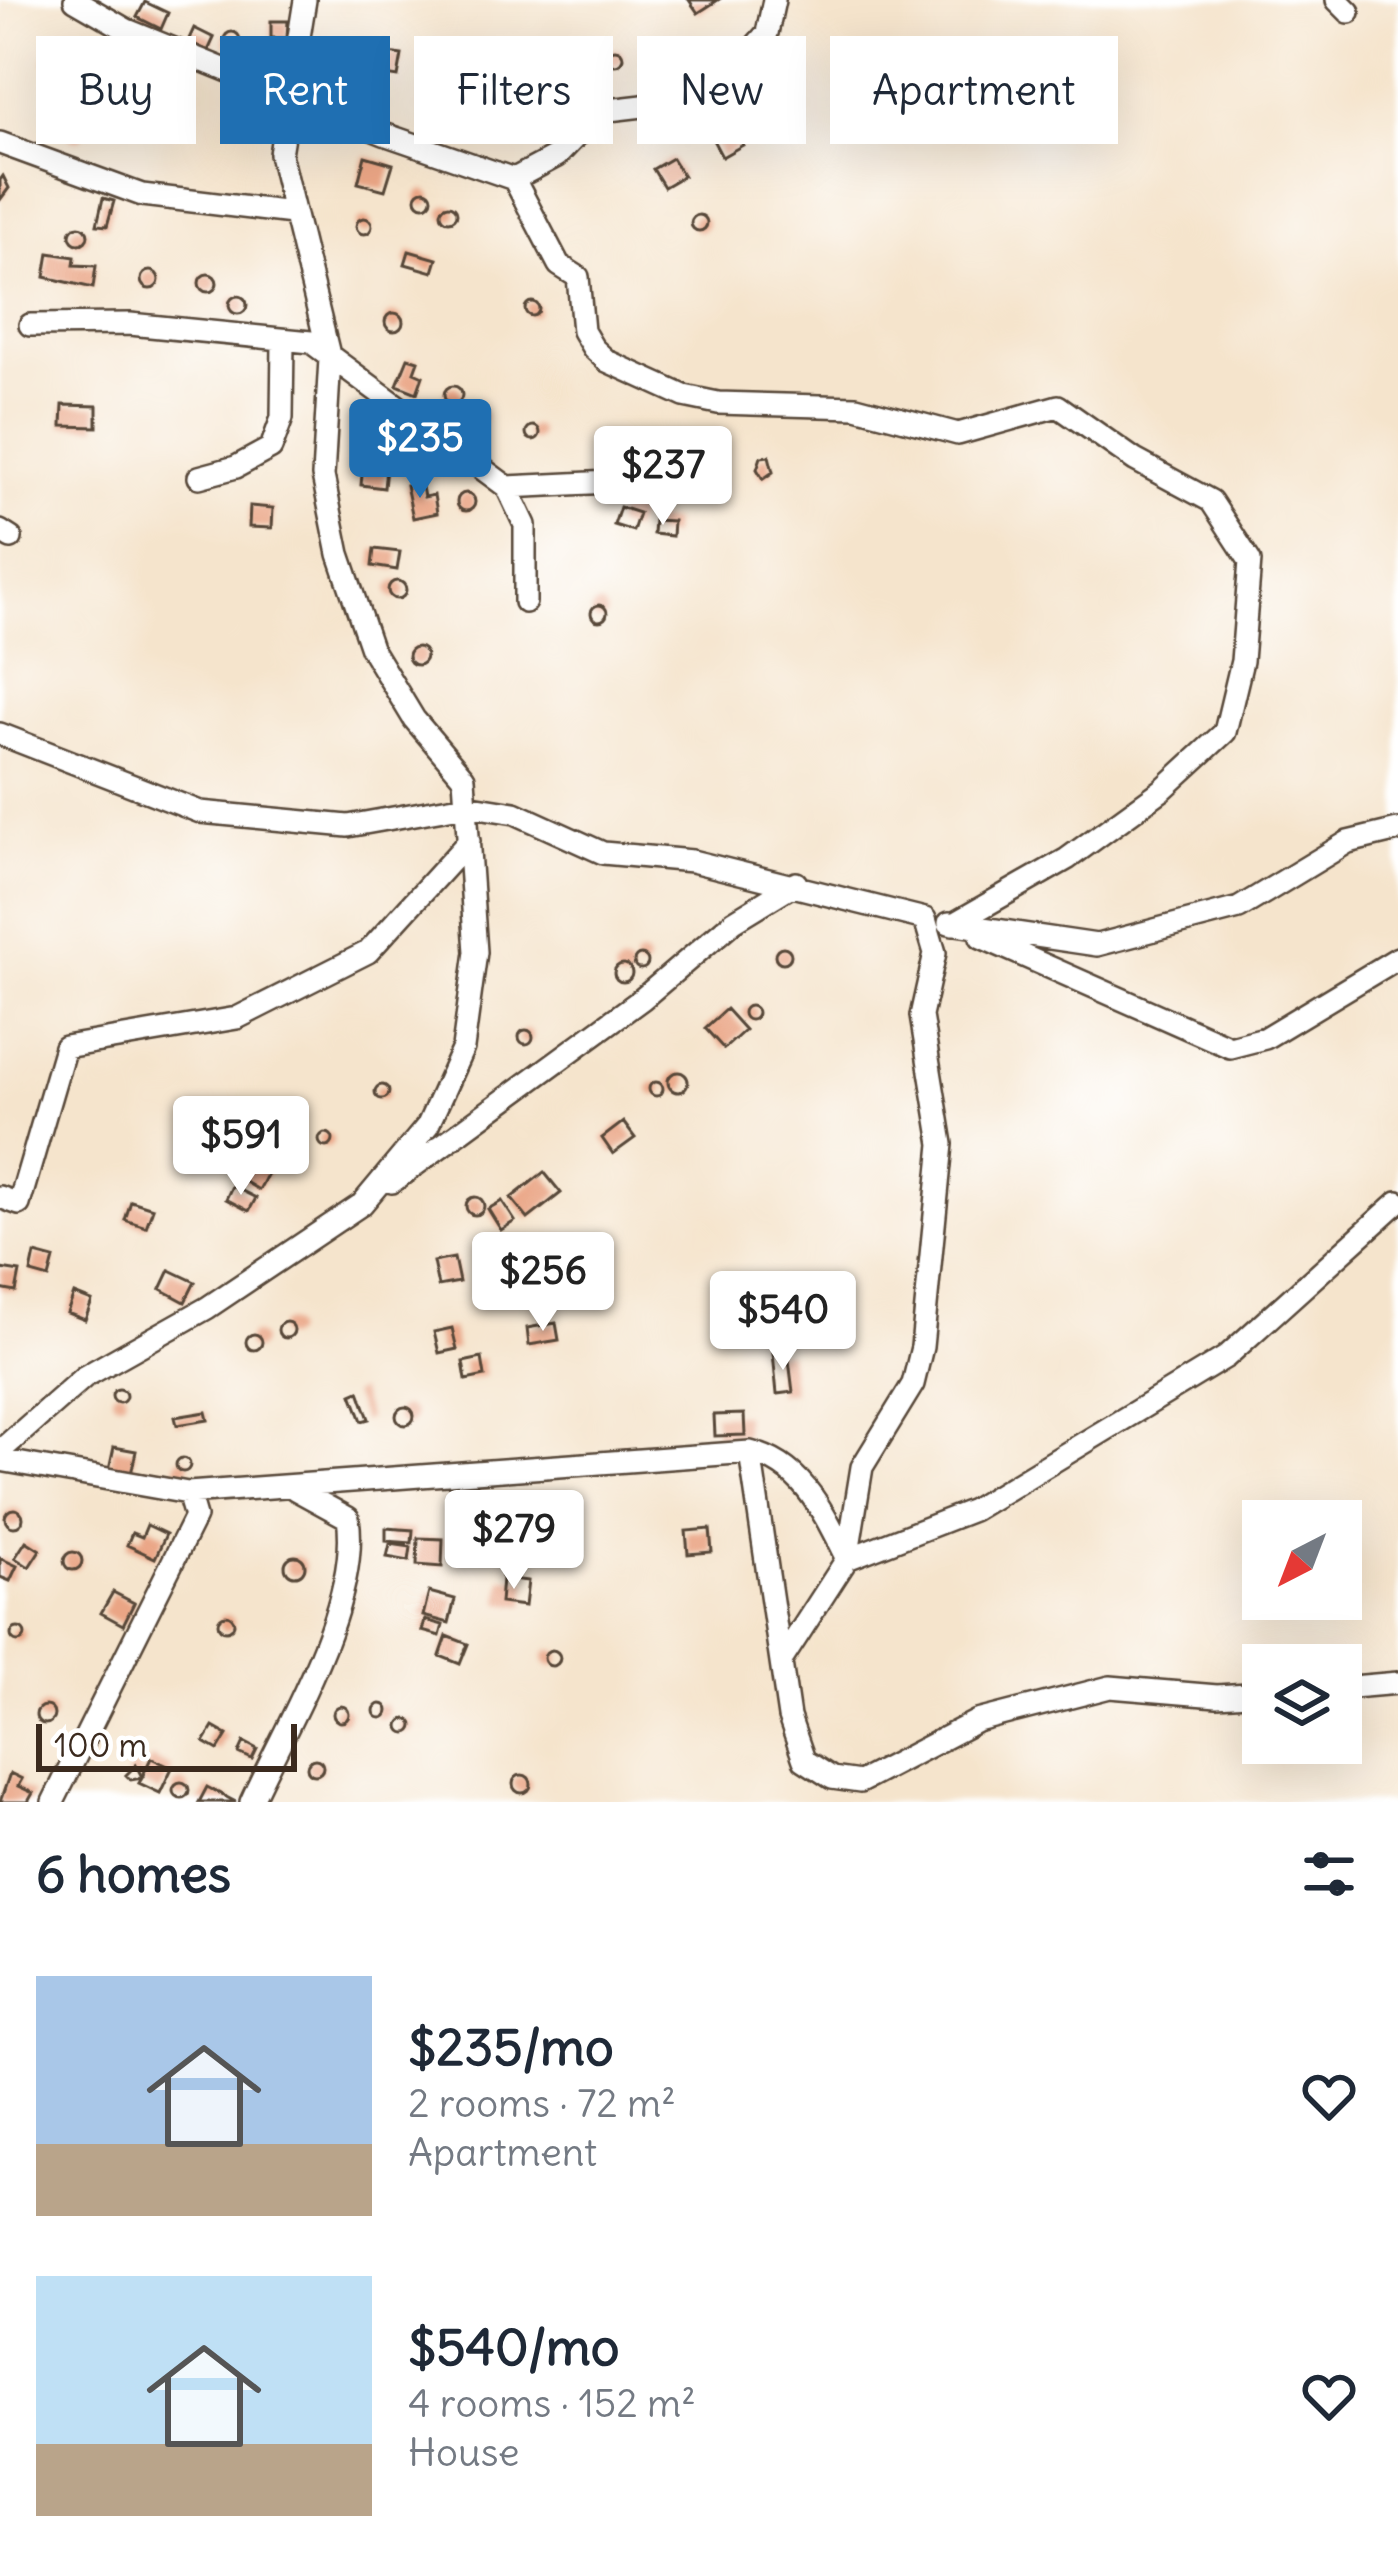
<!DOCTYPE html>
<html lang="en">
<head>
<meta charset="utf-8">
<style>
  body { margin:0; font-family:Delius,sans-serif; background:#f2f2f3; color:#1f2937; height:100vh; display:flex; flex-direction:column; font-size:45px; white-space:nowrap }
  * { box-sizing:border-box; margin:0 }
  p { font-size:39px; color:#747a83 }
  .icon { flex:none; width:66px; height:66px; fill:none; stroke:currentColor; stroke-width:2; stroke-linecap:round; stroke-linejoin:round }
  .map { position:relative; height:1802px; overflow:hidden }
  .sheet { display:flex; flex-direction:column; background:#fff; flex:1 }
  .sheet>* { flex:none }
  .banner { position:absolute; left:36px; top:36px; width:1326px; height:108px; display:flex; gap:24px }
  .needle { width:78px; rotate:222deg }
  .tools { position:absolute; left:1242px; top:1500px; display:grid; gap:24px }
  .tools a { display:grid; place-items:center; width:120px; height:120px; border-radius:0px; background:#fff; box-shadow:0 12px 48px #0002; font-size:60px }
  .scale { position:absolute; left:36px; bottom:30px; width:261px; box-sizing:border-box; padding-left:12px; border:6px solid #3b2a1e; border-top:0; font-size:33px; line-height:42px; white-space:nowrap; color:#3b2a1e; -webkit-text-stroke:9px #fff; paint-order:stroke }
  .price { position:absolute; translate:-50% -102px; padding:0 27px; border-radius:12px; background:#fff; color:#222; font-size:39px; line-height:78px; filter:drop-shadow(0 3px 6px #0008) }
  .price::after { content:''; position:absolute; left:50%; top:72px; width:36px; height:27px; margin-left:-18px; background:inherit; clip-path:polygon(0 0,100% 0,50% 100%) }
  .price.active { background:#1f6fb2; color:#fff }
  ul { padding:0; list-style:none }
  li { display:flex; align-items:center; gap:36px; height:300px; padding:0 36px }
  li span { display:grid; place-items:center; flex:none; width:336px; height:240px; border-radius:0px; color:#555 }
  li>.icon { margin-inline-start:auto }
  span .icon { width:144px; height:144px; fill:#fffc; stroke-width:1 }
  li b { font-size:51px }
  h2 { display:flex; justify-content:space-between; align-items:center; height:144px; padding:0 36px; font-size:51px }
  .pill { padding:0 42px; border-radius:0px; background:#fff; box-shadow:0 12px 48px #0002; font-size:42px; line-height:108px }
  .pill.active { background:#1f6fb2; color:#fff }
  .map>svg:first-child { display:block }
  .building { fill:#eaa585 }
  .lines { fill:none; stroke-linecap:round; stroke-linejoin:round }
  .minor-casing { stroke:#574638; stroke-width:26 }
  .minor { stroke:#fff; stroke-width:21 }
</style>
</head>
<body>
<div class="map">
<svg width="1398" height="1802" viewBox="0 0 1398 1802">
  <rect width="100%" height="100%" fill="#fff"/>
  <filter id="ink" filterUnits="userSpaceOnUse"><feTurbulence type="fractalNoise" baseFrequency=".00833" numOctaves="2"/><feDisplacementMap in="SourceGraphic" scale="24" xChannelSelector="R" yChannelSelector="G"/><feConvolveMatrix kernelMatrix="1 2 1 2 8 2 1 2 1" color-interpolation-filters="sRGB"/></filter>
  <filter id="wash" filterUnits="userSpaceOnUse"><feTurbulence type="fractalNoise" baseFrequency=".004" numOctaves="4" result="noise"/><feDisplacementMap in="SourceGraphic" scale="48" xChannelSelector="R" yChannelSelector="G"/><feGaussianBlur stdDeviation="2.7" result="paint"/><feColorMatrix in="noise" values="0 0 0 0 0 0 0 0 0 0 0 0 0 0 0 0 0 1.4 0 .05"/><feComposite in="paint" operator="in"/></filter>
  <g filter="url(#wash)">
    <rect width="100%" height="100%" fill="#f5e4cc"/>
    <g id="blocks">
      <!-- building -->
      <path class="building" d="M689 0H718L698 13Z
        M145 2 168 13 161 29 137 17Z
        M271 21H288L287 38H271Z
        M194 28 214 38 208 51 188 41Z
        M224 40a8 8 0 1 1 16 0a8 8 0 1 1-16 0Z
        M112 51a8 8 0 1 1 16 0a8 8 0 1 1-16 0Z
        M51 44 61 48 53 67 43 63Z
        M355 54a8 8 0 1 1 16 0a8 8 0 1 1-16 0Z
        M607 57a8 8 0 1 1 16 0a8 8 0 1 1-16 0Z
        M382 52 402 55 398 77 379 74Z
        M83 61 100 67 95 82 77 75Z
        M890 84 898 101 875 112 868 94Z
        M139 93a8 8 0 1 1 16 0a8 8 0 1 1-16 0Z
        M165 95 188 103 180 125 157 116Z
        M420 104a8 8 0 1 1 16 0a8 8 0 1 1-16 0Z
        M229 115a8 8 0 1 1 16 0a8 8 0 1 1-16 0Z
        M49 117a9 9 0 1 1 18 0a9 9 0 1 1-18 0Z
        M67 131a9 9 0 1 1 18 0a9 9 0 1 1-18 0Z
        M735 129 743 145 722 157 713 140Z
        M365 156 393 164 385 190 358 183Z
        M672 158 683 176 664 187 653 169Z
        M3 176 9 188 0 200V180Z
        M416 198a8 8 0 1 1 16 0a8 8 0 1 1-16 0Z
        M103 198 114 201 107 226 97 225Z
        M441 213a8 8 0 1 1 16 0a8 8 0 1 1-16 0Z
        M691 223a8 8 0 1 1 16 0a8 8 0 1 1-16 0Z
        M356 226a8 8 0 1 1 16 0a8 8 0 1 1-16 0Z
        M70 235a9 9 0 1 1 18 0a9 9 0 1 1-18 0Z
        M409 251 437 259 433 272 405 264Z
        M49 253 75 257 74 265 96 266 93 288 45 277Z
        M141 280a9 9 0 1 1 18 0a9 9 0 1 1-18 0Z
        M199 283a9 9 0 1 1 18 0a9 9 0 1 1-18 0Z
        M229 305a9 9 0 1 1 18 0a9 9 0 1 1-18 0Z
        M525 309a7 7 0 1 1 14 0a7 7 0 1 1-14 0Z
        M385 322a9 9 0 1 1 18 0a9 9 0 1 1-18 0Z
        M408 358 418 361 414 372 423 376 417 393 397 385Z
        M444 395a9 9 0 1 1 18 0a9 9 0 1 1-18 0Z
        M63 405 97 406V427L62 426Z
        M469 417a8 8 0 1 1 16 0a8 8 0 1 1-16 0Z
        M526 433a7 7 0 1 1 14 0a7 7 0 1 1-14 0Z
        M769 456 773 472 763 479 757 469 761 457Z
        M363 465 386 468 384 488 361 485Z
        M421 482 424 497 434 495 437 513 413 518 406 485Z
        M457 502a9 9 0 1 1 18 0a9 9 0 1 1-18 0Z
        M250 506 273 508 272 528 249 527Z
        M620 507 639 513 633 531 614 525Z
        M654 520 673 521 672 536 653 534Z
        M374 549 400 552 397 570 372 566Z
        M388 590a9 9 0 1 1 18 0a9 9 0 1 1-18 0Z
        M591 613a8 8 0 1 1 16 0a8 8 0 1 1-16 0Z
        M408 656a9 9 0 1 1 18 0a9 9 0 1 1-18 0Z
        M775 955a8 8 0 1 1 16 0a8 8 0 1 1-16 0Z
        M634 962a7 7 0 1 1 14 0a7 7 0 1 1-14 0Z
        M614 973a9 9 0 1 1 18 0a9 9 0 1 1-18 0Z
        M743 1013a7 7 0 1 1 14 0a7 7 0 1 1-14 0Z
        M726 1009 745 1030 724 1049 705 1028Z
        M519 1037a7 7 0 1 1 14 0a7 7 0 1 1-14 0Z
        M668 1082a10 10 0 1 1 20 0a10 10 0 1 1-20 0Z
        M649 1089a7 7 0 1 1 14 0a7 7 0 1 1-14 0Z
        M375 1092a7 7 0 1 1 14 0a7 7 0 1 1-14 0Z
        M623 1122 635 1138 613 1154 602 1138Z
        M319 1140a7 7 0 1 1 14 0a7 7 0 1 1-14 0Z
        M251 1164 268 1173 259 1190 242 1180Z
        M544 1172 561 1193 528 1219 511 1198Z
        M232 1186 256 1198 249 1211 226 1199Z
        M466 1206a9 9 0 1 1 18 0a9 9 0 1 1-18 0Z
        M131 1201 153 1208 146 1227 125 1220Z
        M502 1201 515 1221 501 1230 488 1209Z
        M35 1254 54 1259 49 1278 31 1273Z
        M454 1258 459 1282 438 1286 433 1262Z
        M1 1269 20 1272 16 1292 0 1289Z
        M170 1270 195 1282 185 1302 161 1289Z
        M74 1294 92 1301 85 1320 67 1313Z
        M278 1330a8 8 0 1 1 16 0a8 8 0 1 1-16 0Z
        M556 1323 559 1340 529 1345 527 1328Z
        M452 1328 457 1349 439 1353 434 1332Z
        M246 1342a8 8 0 1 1 16 0a8 8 0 1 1-16 0Z
        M788 1352 793 1392 777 1394 773 1353Z
        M482 1358 485 1376 466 1380 463 1362Z
        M112 1396a7 7 0 1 1 14 0a7 7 0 1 1-14 0Z
        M359 1391 369 1419 362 1421 352 1394Z
        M396 1416a9 9 0 1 1 18 0a9 9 0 1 1-18 0Z
        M206 1412 208 1420 177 1425 175 1417Z
        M744 1414 745 1435 715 1436 714 1415Z
        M114 1447 136 1451 131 1474 109 1470Z
        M176 1465a7 7 0 1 1 14 0a7 7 0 1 1-14 0Z
        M5 1518a9 9 0 1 1 18 0a9 9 0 1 1-18 0Z
        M147 1525 166 1534 155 1558 127 1545 132 1533 142 1537Z
        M386 1528 413 1530 412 1543 386 1541Z
        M710 1529 712 1552 688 1554 686 1531Z
        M418 1538 443 1539 442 1567 417 1565Z
        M26 1541 40 1550 29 1567 15 1558Z
        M390 1544 411 1547 409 1561 387 1557Z
        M64 1561a9 9 0 1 1 18 0a9 9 0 1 1-18 0Z
        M285 1566a10 10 0 1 1 20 0a10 10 0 1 1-20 0Z
        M0 1558 17 1566 10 1581 0 1577Z
        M502 1578 528 1581 525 1606 500 1603Z
        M113 1592 134 1603 123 1625 101 1613Z
        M429 1592 455 1599 449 1623 423 1616Z
        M218 1623a8 8 0 1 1 16 0a8 8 0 1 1-16 0Z
        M425 1620 443 1625 440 1636 422 1631Z
        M11 1635a7 7 0 1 1 14 0a7 7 0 1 1-14 0Z
        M447 1636 468 1644 460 1664 440 1656Z
        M544 1658a8 8 0 1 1 16 0a8 8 0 1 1-16 0Z
        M374 1711a7 7 0 1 1 14 0a7 7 0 1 1-14 0Z
        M333 1714a8 8 0 1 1 16 0a8 8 0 1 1-16 0Z
        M36 1715a9 9 0 1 1 18 0a9 9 0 1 1-18 0Z
        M399 1726a7 7 0 1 1 14 0a7 7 0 1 1-14 0Z
        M213 1727 227 1735 218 1750 204 1742Z
        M244 1742 257 1749 252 1759 239 1753Z
        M151 1758 172 1768 160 1793 139 1783 142 1778 131 1780 126 1775 136 1765 142 1777Z
        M307 1767a8 8 0 1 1 16 0a8 8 0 1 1-16 0Z
        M10 1773 22 1779 18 1786 33 1793 28 1802H0Z
        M513 1784a9 9 0 1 1 18 0a9 9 0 1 1-18 0Z
        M173 1790a8 8 0 1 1 16 0a8 8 0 1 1-16 0Z
        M207 1787 236 1802H199Z"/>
    </g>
  </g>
  <g filter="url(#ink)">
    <use href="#blocks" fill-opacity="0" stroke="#574638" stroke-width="3"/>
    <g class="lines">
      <defs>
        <path id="minor" d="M75 0 127 30 384 134 514 179 559 265 578 277 583 331 593 348 607 361 684 396 718 403 856 407 958 434 1058 406 1135 460 1211 501 1250 561 1242 661 1225 732 1162 790 1067 859 953 924
          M1337 0 1349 12
          M0 143 142 195 292 213
          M514 179 557 156 600 111 643 106 735 69 767 33 774 0
          M30 325 130 324 311 342 507 487 525 525V602
          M199 477 236 467 271 448 282 418 283 341
          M507 487 693 478
          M0 531 11 538
          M0 734 200 812 348 826 466 805 515 813 603 853 692 861 925 919 935 953 921 1016 942 1144 922 1347 913 1384 862 1467 847 1559 973 1510 1226 1357 1398 1202
          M949 923 1097 945 1239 908 1348 842 1398 830
          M981 937 1230 1047 1265 1038 1398 958
          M392 1182 642 999 734 921 796 883
          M0 1197 19 1204 65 1047 237 1018 368 952 469 841
          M0 1451 84 1377 207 1308 362 1204 428 1125 463 1048 476 952 464 778 414 719 371 648 339 554 323 476 330 359 280 154 305 0
          M750 1452 789 1717 804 1760 832 1778 860 1782 977 1721 1110 1687 1217 1696 1263 1693
          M0 1460 188 1493 750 1452C803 1464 824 1514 847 1559L781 1661
          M1341 1688 1398 1683
          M53 1802 195 1517 188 1493
          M251 1802C286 1725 361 1603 348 1518L295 1489"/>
      </defs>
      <!-- minor casing -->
      <use href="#minor" class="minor-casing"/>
      <!-- minor -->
      <use href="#minor" class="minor"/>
    </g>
  </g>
</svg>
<div class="tools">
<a><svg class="needle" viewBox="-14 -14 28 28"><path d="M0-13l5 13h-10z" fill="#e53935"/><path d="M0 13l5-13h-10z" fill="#747a83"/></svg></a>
<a><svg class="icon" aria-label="layers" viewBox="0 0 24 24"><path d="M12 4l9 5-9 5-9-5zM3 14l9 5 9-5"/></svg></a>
</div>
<div class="scale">100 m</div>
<b class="price active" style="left:420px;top:501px">$235</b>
<b class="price" style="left:663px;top:528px">$237</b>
<b class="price" style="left:241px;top:1198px">$591</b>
<b class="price" style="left:543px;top:1334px">$256</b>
<b class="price" style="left:783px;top:1373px">$540</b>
<b class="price" style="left:514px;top:1592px">$279</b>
<div class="banner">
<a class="pill">Buy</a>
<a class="pill active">Rent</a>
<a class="pill">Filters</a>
<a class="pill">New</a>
<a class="pill">Apartment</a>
</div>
</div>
<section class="sheet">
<h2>6 homes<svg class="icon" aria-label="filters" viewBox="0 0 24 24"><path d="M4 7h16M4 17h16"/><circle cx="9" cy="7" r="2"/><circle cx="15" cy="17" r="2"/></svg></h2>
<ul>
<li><span style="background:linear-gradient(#a9c7e8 70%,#b9a48a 0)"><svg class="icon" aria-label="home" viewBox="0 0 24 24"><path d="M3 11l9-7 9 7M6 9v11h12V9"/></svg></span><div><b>$235/mo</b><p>2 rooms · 72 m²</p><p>Apartment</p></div><svg class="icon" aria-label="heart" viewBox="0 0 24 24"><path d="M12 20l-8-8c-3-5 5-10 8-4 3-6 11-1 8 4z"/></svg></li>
<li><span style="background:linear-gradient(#bfe0f5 70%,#b9a48a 0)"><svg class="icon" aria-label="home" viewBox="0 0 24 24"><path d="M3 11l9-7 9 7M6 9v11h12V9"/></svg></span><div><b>$540/mo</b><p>4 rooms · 152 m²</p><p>House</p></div><svg class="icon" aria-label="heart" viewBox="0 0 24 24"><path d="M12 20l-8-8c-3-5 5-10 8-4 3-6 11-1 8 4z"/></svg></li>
</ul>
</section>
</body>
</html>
